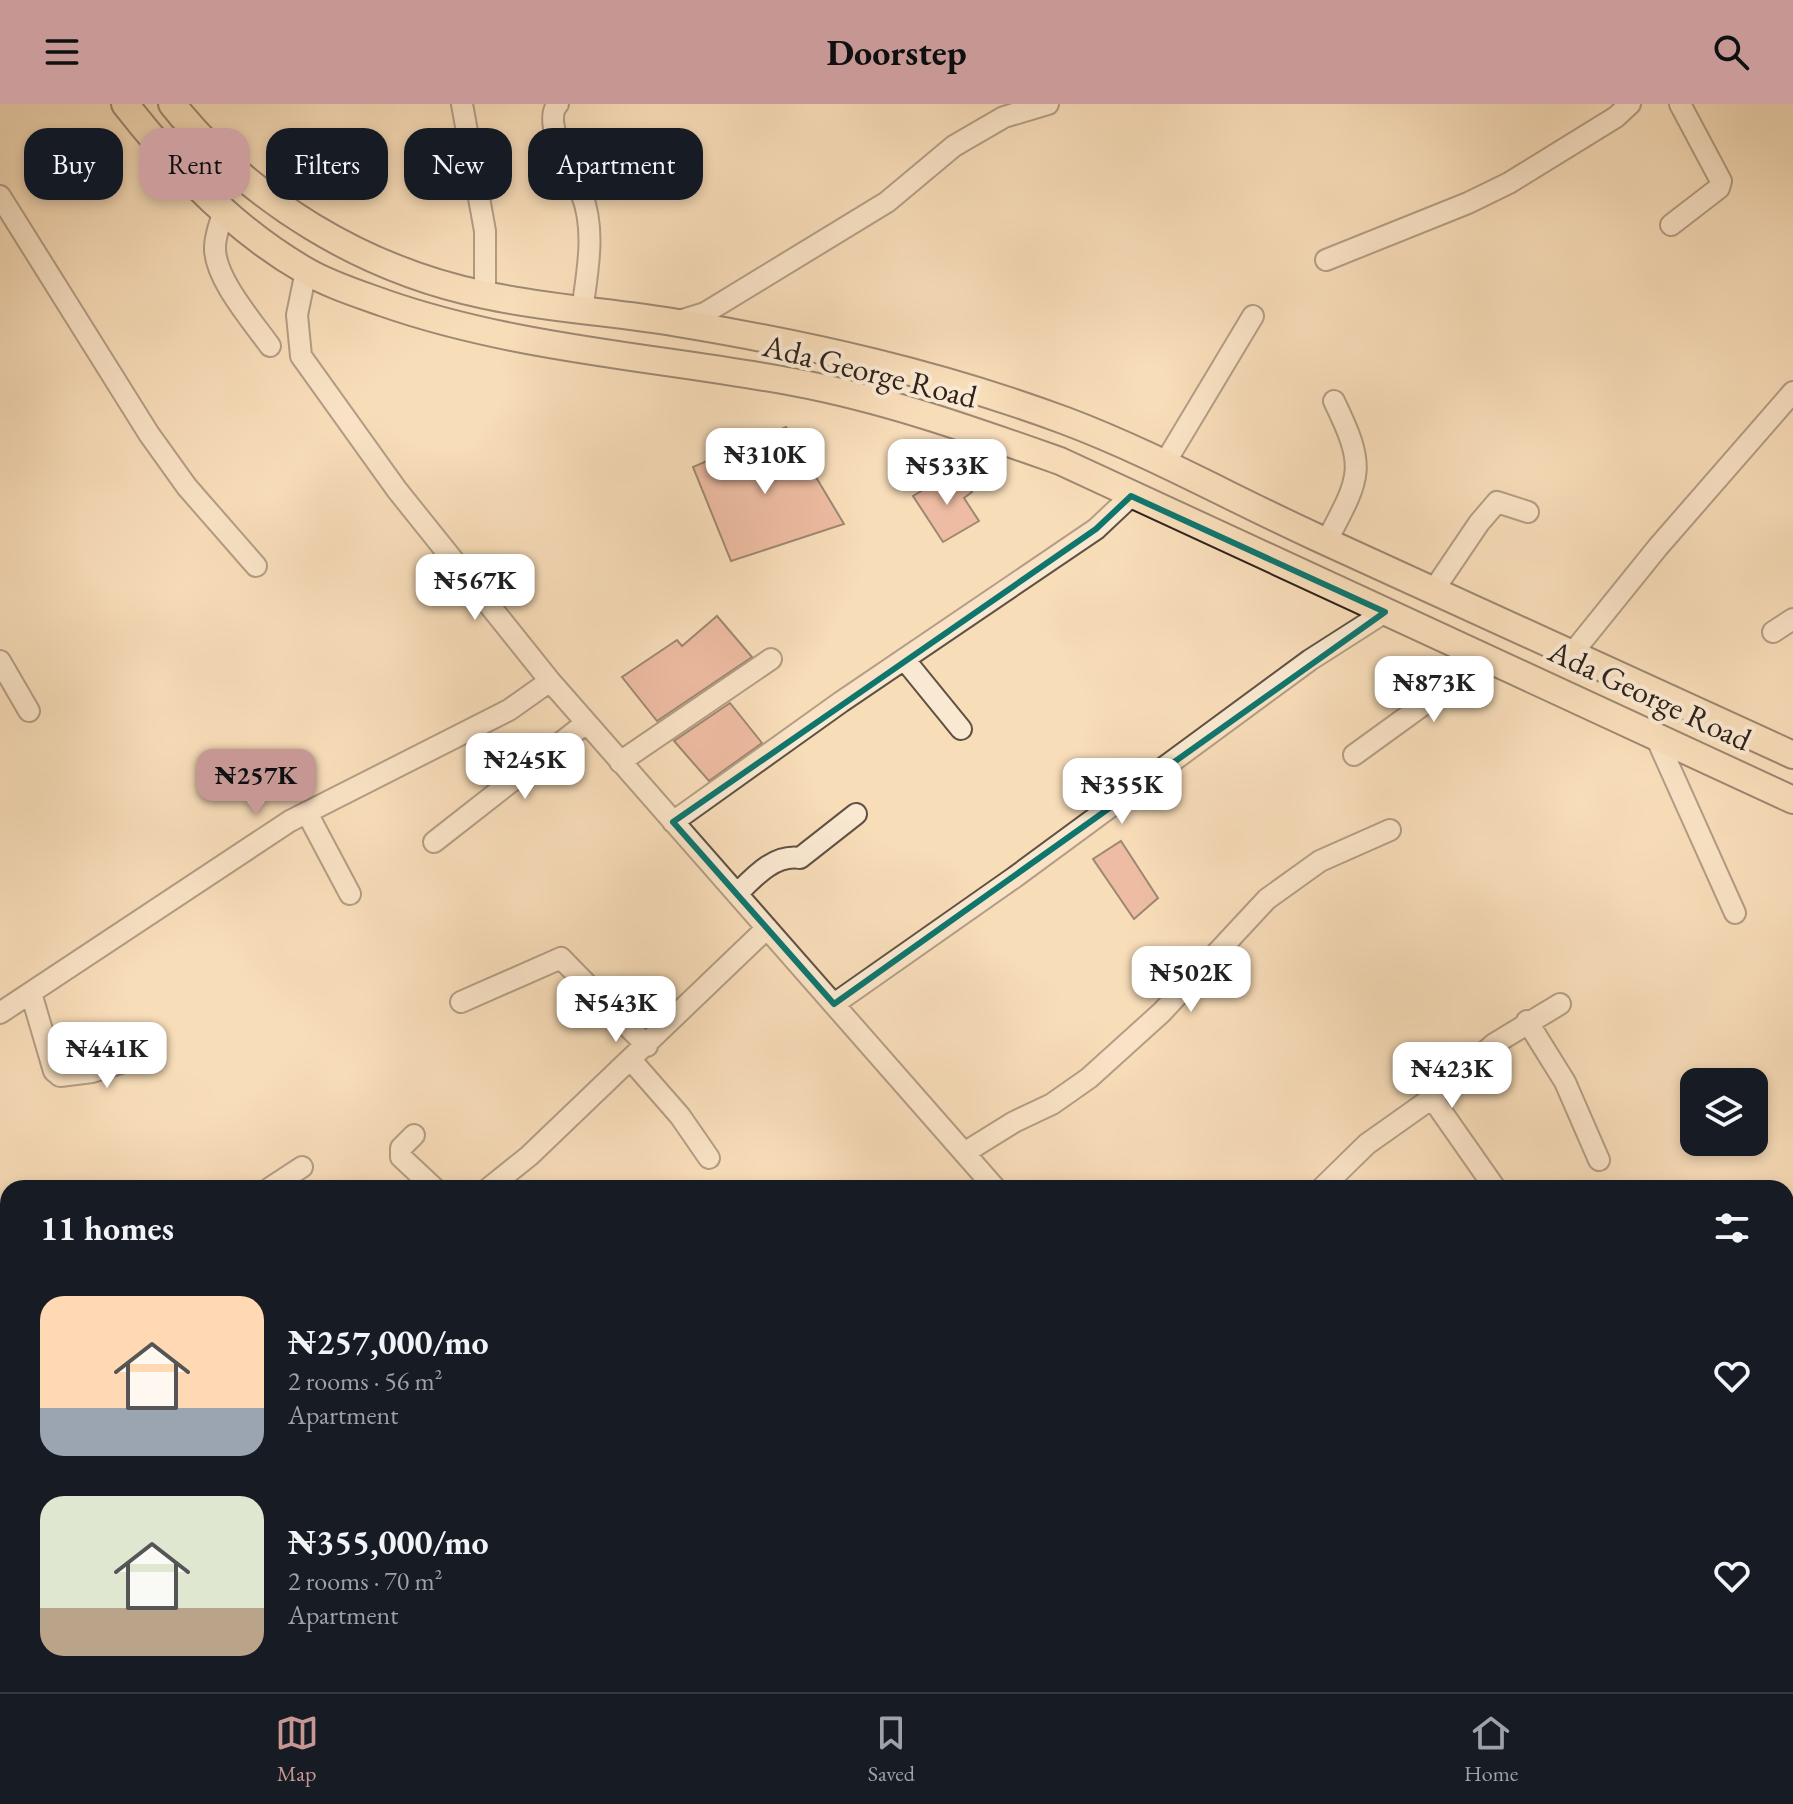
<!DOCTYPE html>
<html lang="en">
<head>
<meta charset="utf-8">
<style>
  body { margin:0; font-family:"EB Garamond",serif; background:#20242c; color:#f1f3f6; height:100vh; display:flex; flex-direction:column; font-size:30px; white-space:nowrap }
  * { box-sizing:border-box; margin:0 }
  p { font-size:26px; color:#9ea1a6 }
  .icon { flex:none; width:44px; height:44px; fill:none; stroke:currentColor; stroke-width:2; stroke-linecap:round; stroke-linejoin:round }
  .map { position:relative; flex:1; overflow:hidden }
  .sheet { position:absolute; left:0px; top:1076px; width:1794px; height:512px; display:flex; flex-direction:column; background:#171b24; border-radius:24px 24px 0 0; box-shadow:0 4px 12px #0003 }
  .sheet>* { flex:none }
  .guide { position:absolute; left:24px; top:24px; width:800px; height:72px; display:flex; gap:16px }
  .buttons { position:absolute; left:1680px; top:964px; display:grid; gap:16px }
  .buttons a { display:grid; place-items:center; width:88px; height:88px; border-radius:16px; background:#171b24; box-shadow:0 4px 12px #0003; font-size:40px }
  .price { position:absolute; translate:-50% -68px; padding:0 18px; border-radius:16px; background:#fff; color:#222; font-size:26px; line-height:52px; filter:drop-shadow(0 2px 4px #0008) }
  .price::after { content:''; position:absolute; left:50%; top:48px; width:24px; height:18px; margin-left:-12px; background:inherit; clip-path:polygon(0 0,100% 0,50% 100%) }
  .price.current { background:#c59692; color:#111 }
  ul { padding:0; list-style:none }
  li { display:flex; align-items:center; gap:24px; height:200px; padding:0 40px }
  li span { display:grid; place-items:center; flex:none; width:224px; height:160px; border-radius:24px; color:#555 }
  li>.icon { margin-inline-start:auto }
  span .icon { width:96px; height:96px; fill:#fffc; stroke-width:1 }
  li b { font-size:34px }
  h2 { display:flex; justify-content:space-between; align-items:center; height:96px; padding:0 40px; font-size:34px }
  .tag { padding:0 28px; border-radius:24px; background:#171b24; box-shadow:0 4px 12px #0003; font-size:28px; line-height:72px }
  .tag.current { background:#c59692; color:#111 }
  header { display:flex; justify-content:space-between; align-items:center; height:104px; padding:0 40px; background:#c59692; color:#111; font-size:36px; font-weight:700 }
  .dock { display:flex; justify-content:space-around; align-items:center; height:112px; border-top:2px solid #363941; background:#171b24; font-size:22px; color:#9ea1a6 }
  .dock a { display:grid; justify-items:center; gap:4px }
  .dock .current { color:#c59692 }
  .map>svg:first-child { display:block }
  .building { fill:#e29685; stroke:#2f221c; stroke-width:2 }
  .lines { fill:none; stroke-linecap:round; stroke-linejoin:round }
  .minor-casing { stroke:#615143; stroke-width:24 }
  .major-casing { stroke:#2f221c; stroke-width:30 }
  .minor { stroke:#fae9d2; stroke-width:20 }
  .major { stroke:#f8ddb9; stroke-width:26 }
  .marked { fill:none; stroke:#0f766e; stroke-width:6; stroke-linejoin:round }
  .labels { text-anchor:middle; stroke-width:8; stroke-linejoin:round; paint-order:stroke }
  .street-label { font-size:32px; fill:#2f221c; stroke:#fae9d2 }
</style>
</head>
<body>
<header><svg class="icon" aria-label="menu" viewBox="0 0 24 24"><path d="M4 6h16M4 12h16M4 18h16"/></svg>Doorstep<svg class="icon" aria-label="search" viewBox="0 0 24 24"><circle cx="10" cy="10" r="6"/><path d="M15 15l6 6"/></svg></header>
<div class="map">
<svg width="1793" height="1588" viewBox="0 0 1793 1588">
  <rect width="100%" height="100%" fill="#f8ddb9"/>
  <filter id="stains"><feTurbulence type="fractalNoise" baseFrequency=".0025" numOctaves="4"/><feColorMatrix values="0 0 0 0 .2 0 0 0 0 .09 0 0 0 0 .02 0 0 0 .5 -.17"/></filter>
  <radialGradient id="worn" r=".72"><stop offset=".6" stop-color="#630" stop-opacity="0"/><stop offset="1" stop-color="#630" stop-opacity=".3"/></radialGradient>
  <!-- building -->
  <path class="building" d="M786 323 844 420 731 457 693 363Z
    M951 369 954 378 962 374 972 388 964 394 979 417 943 438 913 392Z
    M717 512 752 553 657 617 622 573 677 536 682 542Z
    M730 599 762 639 709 677 674 637Z
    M1121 737 1158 794 1134 815 1093 755Z"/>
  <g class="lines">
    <defs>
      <path id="minor" d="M462 0 485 127V191
        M558 0C541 18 573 70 582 91 596 127 587 170 582 207
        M0 92 149 330 187 383 256 462
        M224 106C221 117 215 131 215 143 214 174 253 218 270 242
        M1671 121 1719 84 1721 77 1680 0
        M1326 156 1468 99 1509 79 1616 13 1630 0
        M306 167 297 211 301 252 397 386 550 577 995 1084
        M676 218 705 209 887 98 954 42 1004 13 1048 0
        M1163 362 1253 212
        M1326 438C1361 372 1367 365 1334 297
        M1433 487 1479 419 1497 398 1528 408
        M1773 528 1793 515
        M1570 552 1658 443 1793 288
        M904 555 961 625
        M0 557 29 607
        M1655 631 1735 809
        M1354 651 1488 554
        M620 658 771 555
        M307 709 350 790
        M673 718 841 598 1096 425 1131 392
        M434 738 586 619
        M737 790C754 773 774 750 800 754L856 710
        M31 889 54 967 60 972 92 968 149 950
        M461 898 561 854 647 942
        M834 900 1015 773 1310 556 1385 508
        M0 909 290 717 509 606 550 577
        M1527 917 1565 978 1599 1056
        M631 956 680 1012 709 1054
        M1432 994 1495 1084
        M414 1031 401 1044V1053L434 1084
        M964 1049 1014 1018 1052 1000 1089 974 1162 908 1267 795 1320 757 1390 726
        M270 1084 302 1063
        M489 1084 529 1052 767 824
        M1322 1084 1367 1040 1432 994 1494 940 1560 900
        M0 1146 8 1142
        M1786 1237 1793 1229
        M1786 1257 1793 1265
        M0 1371 8 1381
        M1786 1531 1793 1538
        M165 1580 171 1588
        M1554 1580 1562 1588
        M421 1588 432 1580
        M713 1588 725 1580
        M1417 1588 1419 1580"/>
      <path id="major" d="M125 0C175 64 234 126 306 167 330 181 359 190 384 199 516 245 657 253 793 278 885 295 972 326 1060 357L1793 696
        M172 0C249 97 364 166 485 191 549 205 614 208 678 219 811 241 940 270 1066 317 1151 349 1233 395 1316 433 1475 506 1634 579 1793 651"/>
    </defs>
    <!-- minor casing -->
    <use href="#minor" class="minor-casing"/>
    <!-- major casing -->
    <use href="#major" class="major-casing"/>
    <!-- minor -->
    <use href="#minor" class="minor"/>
    <!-- major -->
    <use href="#major" class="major"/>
  </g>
  <!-- marked area -->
  <path d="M0 0H1793V1588H0ZM1131 392 1385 508 834 900 673 718 1096 425Z" fill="#f8ddb9" fill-opacity=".55" fill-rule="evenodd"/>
  <path class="marked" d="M1131 392 1385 508 834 900 673 718 1096 425Z"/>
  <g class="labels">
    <!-- street labels -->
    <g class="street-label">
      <text transform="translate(870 267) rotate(14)" y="11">Ada George Road</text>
      <text transform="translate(1650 591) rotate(25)" y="11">Ada George Road</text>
    </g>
  </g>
  <rect width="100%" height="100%" filter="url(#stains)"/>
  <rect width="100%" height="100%" fill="url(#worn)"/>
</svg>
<div class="buttons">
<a><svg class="icon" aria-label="layers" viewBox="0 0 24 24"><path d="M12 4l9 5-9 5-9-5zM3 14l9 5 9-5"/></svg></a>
</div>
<b class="price" style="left:765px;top:392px">₦310K</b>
<b class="price" style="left:947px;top:403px">₦533K</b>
<b class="price" style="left:475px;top:518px">₦567K</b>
<b class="price" style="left:1434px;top:620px">₦873K</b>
<b class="price" style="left:525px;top:697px">₦245K</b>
<b class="price current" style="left:256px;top:713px">₦257K</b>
<b class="price" style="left:1122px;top:722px">₦355K</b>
<b class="price" style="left:1191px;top:910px">₦502K</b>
<b class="price" style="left:616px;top:940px">₦543K</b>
<b class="price" style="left:107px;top:986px">₦441K</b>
<b class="price" style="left:1452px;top:1006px">₦423K</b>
<div class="guide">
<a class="tag">Buy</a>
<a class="tag current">Rent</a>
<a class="tag">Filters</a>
<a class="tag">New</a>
<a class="tag">Apartment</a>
</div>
<section class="sheet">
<h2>11 homes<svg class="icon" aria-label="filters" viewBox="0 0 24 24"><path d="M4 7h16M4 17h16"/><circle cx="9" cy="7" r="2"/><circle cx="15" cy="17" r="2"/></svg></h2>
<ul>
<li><span style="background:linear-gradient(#ffd9b3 70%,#9aa5b1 0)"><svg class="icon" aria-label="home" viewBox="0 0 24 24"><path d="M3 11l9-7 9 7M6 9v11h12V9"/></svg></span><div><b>₦257,000/mo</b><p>2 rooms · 56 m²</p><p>Apartment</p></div><svg class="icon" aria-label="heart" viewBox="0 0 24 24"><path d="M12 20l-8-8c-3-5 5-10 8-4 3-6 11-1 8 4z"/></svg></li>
<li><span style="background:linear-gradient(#dfe7d0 70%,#b9a48a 0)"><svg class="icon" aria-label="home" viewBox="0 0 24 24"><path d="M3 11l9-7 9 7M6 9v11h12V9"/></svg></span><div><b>₦355,000/mo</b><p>2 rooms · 70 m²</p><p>Apartment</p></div><svg class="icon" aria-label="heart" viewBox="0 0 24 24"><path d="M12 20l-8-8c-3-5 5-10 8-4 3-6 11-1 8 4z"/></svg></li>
</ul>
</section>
</div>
<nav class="dock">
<a class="current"><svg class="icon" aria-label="map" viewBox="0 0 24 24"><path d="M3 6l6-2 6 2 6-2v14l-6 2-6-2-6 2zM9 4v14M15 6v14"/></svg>Map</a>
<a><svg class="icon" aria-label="saved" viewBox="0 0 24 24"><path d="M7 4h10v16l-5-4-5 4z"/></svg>Saved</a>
<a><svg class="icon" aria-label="home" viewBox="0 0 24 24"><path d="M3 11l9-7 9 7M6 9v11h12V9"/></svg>Home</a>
</nav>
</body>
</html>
